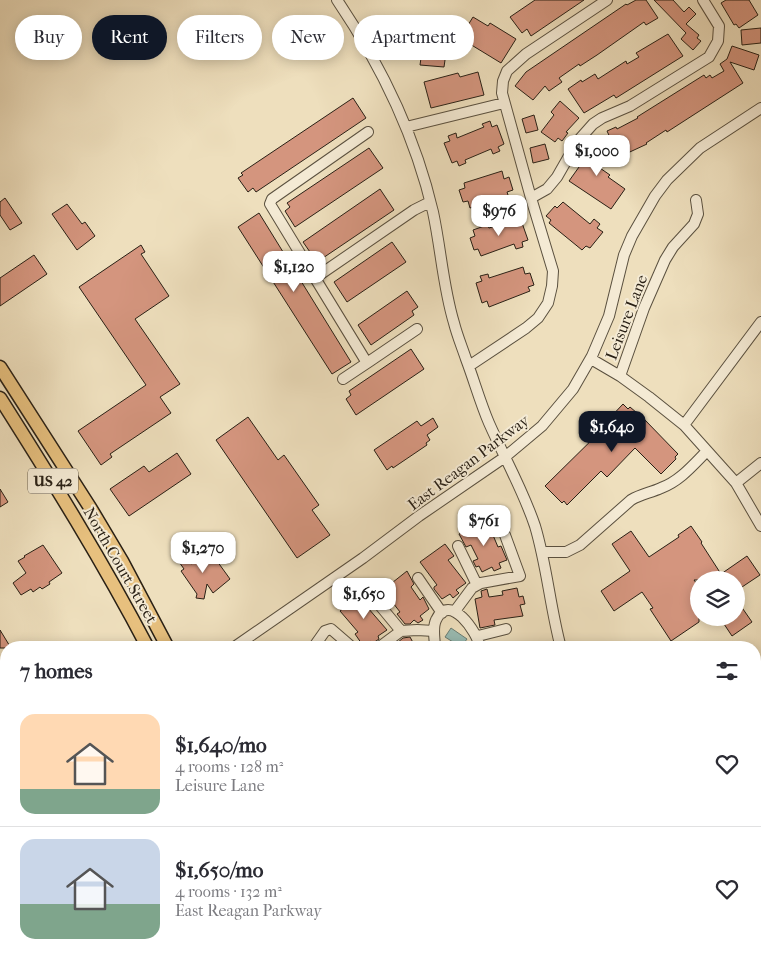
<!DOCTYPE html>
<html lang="en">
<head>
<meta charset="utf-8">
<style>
  body { margin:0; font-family:"IM FELL French Canon",serif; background:#f2f2f3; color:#2b2b33; height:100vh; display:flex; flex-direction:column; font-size:19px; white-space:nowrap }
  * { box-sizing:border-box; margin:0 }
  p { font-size:16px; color:#7c7c81 }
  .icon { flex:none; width:28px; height:28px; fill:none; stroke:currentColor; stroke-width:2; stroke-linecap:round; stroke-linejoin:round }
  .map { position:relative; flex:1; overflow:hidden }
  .panel { position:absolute; left:0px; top:641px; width:761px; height:321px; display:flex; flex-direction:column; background:#fff; border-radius:20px 20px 0 0; box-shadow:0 2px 12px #0003 }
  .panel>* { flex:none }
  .banner { position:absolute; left:15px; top:15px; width:500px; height:45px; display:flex; gap:10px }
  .buttons { position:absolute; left:690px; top:571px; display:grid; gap:10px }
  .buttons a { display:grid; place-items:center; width:55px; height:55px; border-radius:50%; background:#fff; box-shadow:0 2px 12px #0003; font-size:25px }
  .price { position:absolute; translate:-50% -42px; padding:0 11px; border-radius:10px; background:#fff; color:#222; font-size:16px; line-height:32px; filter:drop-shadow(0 1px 2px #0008) }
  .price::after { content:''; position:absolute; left:50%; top:30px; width:15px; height:11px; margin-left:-8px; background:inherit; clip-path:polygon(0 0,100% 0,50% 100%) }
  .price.active { background:#111827; color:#fff }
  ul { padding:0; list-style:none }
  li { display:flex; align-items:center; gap:15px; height:125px; padding:0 20px }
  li+li { border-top:1px solid #e1e1e2 }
  li span { display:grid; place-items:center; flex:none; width:140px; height:100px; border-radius:15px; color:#555 }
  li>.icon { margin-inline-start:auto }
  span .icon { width:60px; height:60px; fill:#fffc; stroke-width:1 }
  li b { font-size:21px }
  h2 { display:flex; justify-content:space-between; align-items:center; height:60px; padding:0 20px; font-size:21px }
  .tag { padding:0 18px; border-radius:22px; background:#fff; box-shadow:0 2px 12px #0003; font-size:18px; line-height:45px }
  .tag.active { background:#111827; color:#fff }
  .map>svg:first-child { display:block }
  .water { fill:#99bcb3; stroke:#6c7e74 }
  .building { fill:#d4957e; stroke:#292015 }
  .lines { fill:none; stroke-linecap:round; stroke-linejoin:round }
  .minor-casing { stroke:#5a503f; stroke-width:12 }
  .major-casing { stroke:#292015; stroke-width:15 }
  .minor { stroke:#f4ead4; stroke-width:10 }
  .major { stroke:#e7c07e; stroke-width:12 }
  .labels { text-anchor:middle; stroke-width:4; stroke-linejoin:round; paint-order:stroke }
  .shield { fill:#f4ead4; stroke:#665d4e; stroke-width:1 }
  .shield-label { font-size:15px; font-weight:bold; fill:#292015 }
  .street-label { font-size:16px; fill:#292015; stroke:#f4ead4 }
</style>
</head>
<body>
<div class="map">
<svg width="761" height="962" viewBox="0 0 761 962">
  <rect width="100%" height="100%" fill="#eedfbd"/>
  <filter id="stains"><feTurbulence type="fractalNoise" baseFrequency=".004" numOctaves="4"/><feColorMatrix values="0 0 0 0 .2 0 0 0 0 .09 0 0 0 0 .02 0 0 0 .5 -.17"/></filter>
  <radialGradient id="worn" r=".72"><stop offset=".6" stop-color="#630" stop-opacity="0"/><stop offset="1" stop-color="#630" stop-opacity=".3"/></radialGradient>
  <!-- water -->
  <path class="water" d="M451 628 467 639 461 647 445 637Z
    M761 691V786L755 783V700Z"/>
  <!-- building -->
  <path class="building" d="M535 0H584L531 36 527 29 522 33 510 17Z
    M636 0H646L658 18 646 25 644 22 597 55 580 66 579 64 559 78 562 82 549 91 545 86 533 100 515 86 526 72 626 4 627 5Z
    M654 0H673L684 12 689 7 696 14 686 24 699 35 697 38 701 41 693 50 681 39 686 33Z
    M726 0H749L758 15 739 28 736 24 734 25 721 3Z
    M473 17 488 26 490 23 516 39 501 63 460 38Z
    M761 28V43L742 45 741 30Z
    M668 34 683 56 616 98 614 95 584 113 568 89 581 80 582 82 595 74 598 79 626 61 627 64 639 57 636 53Z
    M732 46 759 55 754 70 730 62 743 83 667 132 666 130 646 143 647 144 619 157 607 131 616 127 617 129 638 118 637 117 704 75 706 78 710 75 712 78 724 71 720 64 727 59Z
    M422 51 446 53 444 67 420 65Z
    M478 72 484 95 431 108 424 82 458 73 460 77Z
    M353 98 366 118 256 192 253 188 248 192 238 178 243 175 241 173Z
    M560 101 579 118 566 132 568 133 562 141 558 138 555 142 541 132 554 115 551 112Z
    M534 115 538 130 526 133 522 119Z
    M490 121 492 127 497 125 504 144 498 147 500 151 493 154 491 149 465 160 466 163 459 166 457 161 452 163 444 143 450 141 448 136 456 133 457 138 484 127 482 124Z
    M599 139 611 146 597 166 610 175 608 177 625 189 611 209 569 181Z
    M545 144 549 159 533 163 530 148Z
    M369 148 383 168 295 227 285 211 290 207 287 203Z
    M502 171 504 179 509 177 513 190 507 192 509 198 496 203 495 200 470 208 468 201 463 202 459 190 465 188 464 183Z
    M380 189 394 210 317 262 303 242Z
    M5 198 22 223 10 230 0 215V202Z
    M563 202 590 224 594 219 600 224 597 228 603 232 590 248 586 246 582 250 549 223 551 220 546 216 555 206 557 208Z
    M67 204 82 224 85 222 95 236 77 250 52 214Z
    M259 213 351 362 332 374 238 227Z
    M515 216 517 222 521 220 528 240 522 242 523 247 516 249 514 244 481 256 478 249 474 250 470 238 475 236 473 230 487 225 489 228 508 222V219Z
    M392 242 406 262 347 302 334 282Z
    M141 245 145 252 141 254 169 296 135 319 180 384 160 397 171 413 110 454 112 457 101 465 78 431 146 385 79 287Z
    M34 255 47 274 0 306V278Z
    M523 267 525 274 530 273 534 285 528 287 530 291 489 307 487 301 482 303 476 283 482 281 480 276 488 274 489 278Z
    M407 291 418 307 412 311 414 315 371 345 358 325Z
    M411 349 424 369 356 415 346 399 351 395 349 391Z
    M623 404 628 409 630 407 644 419 678 454 675 457 676 459 661 474 635 448 607 477 601 471 567 505 564 501 562 503 545 486 609 423 607 421Z
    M248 417 278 460 284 455 319 505 312 510 330 535 297 558 216 440Z
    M433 418 438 427 427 435 430 440 426 443 427 445 393 468 392 466 387 470 374 450 417 421 421 426Z
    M177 453 191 474 129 516 110 489 144 466 149 472Z
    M0 489 8 502 0 507Z
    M487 521 498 547 501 546 507 560 499 563 501 568 494 571 492 567 482 572 479 566 476 567 473 561 478 559 471 545 466 547 459 534Z
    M691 526 702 542 701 543 721 574 747 556 760 575 736 591V580H694L699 587V622L671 641 650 609 653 608 642 592 614 611 601 591 630 571 612 544 631 531 649 557 679 537 678 535Z
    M445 544 454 556 448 560 466 583 456 590 459 593 453 598 450 594 442 599 434 589V587L437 585 420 562Z
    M43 545 62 573 49 582 50 584 42 589 40 587 33 592 31 589 21 595 13 583 26 573 18 561 25 557 24 556Z
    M182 551 191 564 207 553 214 563 217 561 230 579 213 593 207 584 204 599 196 598 197 594 181 571 184 569 175 556Z
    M407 571 414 584 411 587 420 600 423 597 429 609 420 616 423 620 418 623 414 620 410 624H405L397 614 400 612 383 590Z
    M517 588 519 597 523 596 525 604 520 605 523 616 494 620 495 625 480 628 475 599 482 597 481 591 487 589 489 597 503 595 502 591Z
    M364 592 371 600V605L368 608 387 630 378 636 379 639 373 643 371 641 364 647 355 634 358 632 340 611Z
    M736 599 752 622 732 636 720 618H736Z
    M0 630 11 648H0Z
    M410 637 416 648H400L397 643 403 638Z"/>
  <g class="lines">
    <defs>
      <path id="minor" d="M337 0C381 65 415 135 433 212 441 249 443 287 454 323 457 335 462 347 466 359 474 380 480 402 489 423 504 457 523 490 535 526 547 566 550 607 561 648
        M607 0 526 54 507 71 503 81 502 93 531 198 547 189 557 177 577 142 593 124 602 118 630 106 709 57 718 41 719 26 703 0
        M406 127 504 103
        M368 132 272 199 270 204 315 278 414 210 430 202
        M696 200 698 214 694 224 673 247 665 260 644 308 620 376 649 397 684 425 736 483 761 526
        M315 278 367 363 417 329
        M591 359 620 376
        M469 366 526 328 538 318 548 303 552 286 553 271 531 198
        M343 379 367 363
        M684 425 761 322
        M736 483 761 463
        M458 546 477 585
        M542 552H566L580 545 631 500C641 494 650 493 661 488 680 481 693 465 707 451
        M418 578 442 613
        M377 602 401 631
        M455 611 472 588 481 583 520 576 505 535
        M478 636 506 629
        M233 648 363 558 419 516 505 457 542 426 573 389 592 356 609 316 624 255 632 236 655 196 667 180 700 148 761 108
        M313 648 325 631 331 629 353 648
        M378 648 401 631 417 630 434 631
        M435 648C435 639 432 628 436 620 449 591 478 632 480 648
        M548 648 560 645
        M0 805 6 801
        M749 956 753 962"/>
      <path id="major" d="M0 367 91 509 122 561 168 648
        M0 398C52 480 103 562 148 648
        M310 956 313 962
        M331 956 334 962"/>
    </defs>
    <!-- minor casing -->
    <use href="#minor" class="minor-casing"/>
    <!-- major casing -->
    <use href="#major" class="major-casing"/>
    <!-- minor -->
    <use href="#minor" class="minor"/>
    <!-- major -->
    <use href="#major" class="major"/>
  </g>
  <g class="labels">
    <!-- shield labels -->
    <rect class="shield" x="28" y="468.5" width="50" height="25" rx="4"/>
    <g class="shield-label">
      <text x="53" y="486">US 42</text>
    </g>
    <!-- street labels -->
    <g class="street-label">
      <text transform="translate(626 317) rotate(-69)" y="6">Leisure Lane</text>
      <text transform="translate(468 462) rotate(-37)" y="6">East Reagan Parkway</text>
      <text transform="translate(121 565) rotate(60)" y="6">North Court Street</text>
    </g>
  </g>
  <rect width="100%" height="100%" filter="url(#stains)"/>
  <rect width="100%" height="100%" fill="url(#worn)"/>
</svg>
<div class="buttons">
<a><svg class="icon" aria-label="layers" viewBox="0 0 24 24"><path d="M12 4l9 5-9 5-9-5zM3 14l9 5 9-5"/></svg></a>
</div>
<b class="price" style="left:597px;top:177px">$1,000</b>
<b class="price" style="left:499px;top:237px">$976</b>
<b class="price" style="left:294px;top:293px">$1,120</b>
<b class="price active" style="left:612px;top:453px">$1,640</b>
<b class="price" style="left:484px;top:547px">$761</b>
<b class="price" style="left:203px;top:574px">$1,270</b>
<b class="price" style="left:364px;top:620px">$1,650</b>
<div class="banner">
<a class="tag">Buy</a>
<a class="tag active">Rent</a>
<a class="tag">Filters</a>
<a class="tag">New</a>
<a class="tag">Apartment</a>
</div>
<section class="panel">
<h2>7 homes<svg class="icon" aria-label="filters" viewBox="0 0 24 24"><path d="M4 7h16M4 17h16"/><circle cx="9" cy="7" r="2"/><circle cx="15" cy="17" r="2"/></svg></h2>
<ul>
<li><span style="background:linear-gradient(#ffd9b3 75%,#7fa58c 0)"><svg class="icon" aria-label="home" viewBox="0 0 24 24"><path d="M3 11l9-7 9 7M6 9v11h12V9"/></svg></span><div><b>$1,640/mo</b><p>4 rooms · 128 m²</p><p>Leisure Lane</p></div><svg class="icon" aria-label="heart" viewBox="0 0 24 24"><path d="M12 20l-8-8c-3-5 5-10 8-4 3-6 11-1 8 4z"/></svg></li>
<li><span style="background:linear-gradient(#c9d6e8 65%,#7fa58c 0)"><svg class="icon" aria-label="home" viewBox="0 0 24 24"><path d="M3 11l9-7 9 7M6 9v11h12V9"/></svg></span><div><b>$1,650/mo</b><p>4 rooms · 132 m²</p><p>East Reagan Parkway</p></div><svg class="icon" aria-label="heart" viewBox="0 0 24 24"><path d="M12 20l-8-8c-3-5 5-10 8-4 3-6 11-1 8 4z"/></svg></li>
</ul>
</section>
</div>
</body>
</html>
